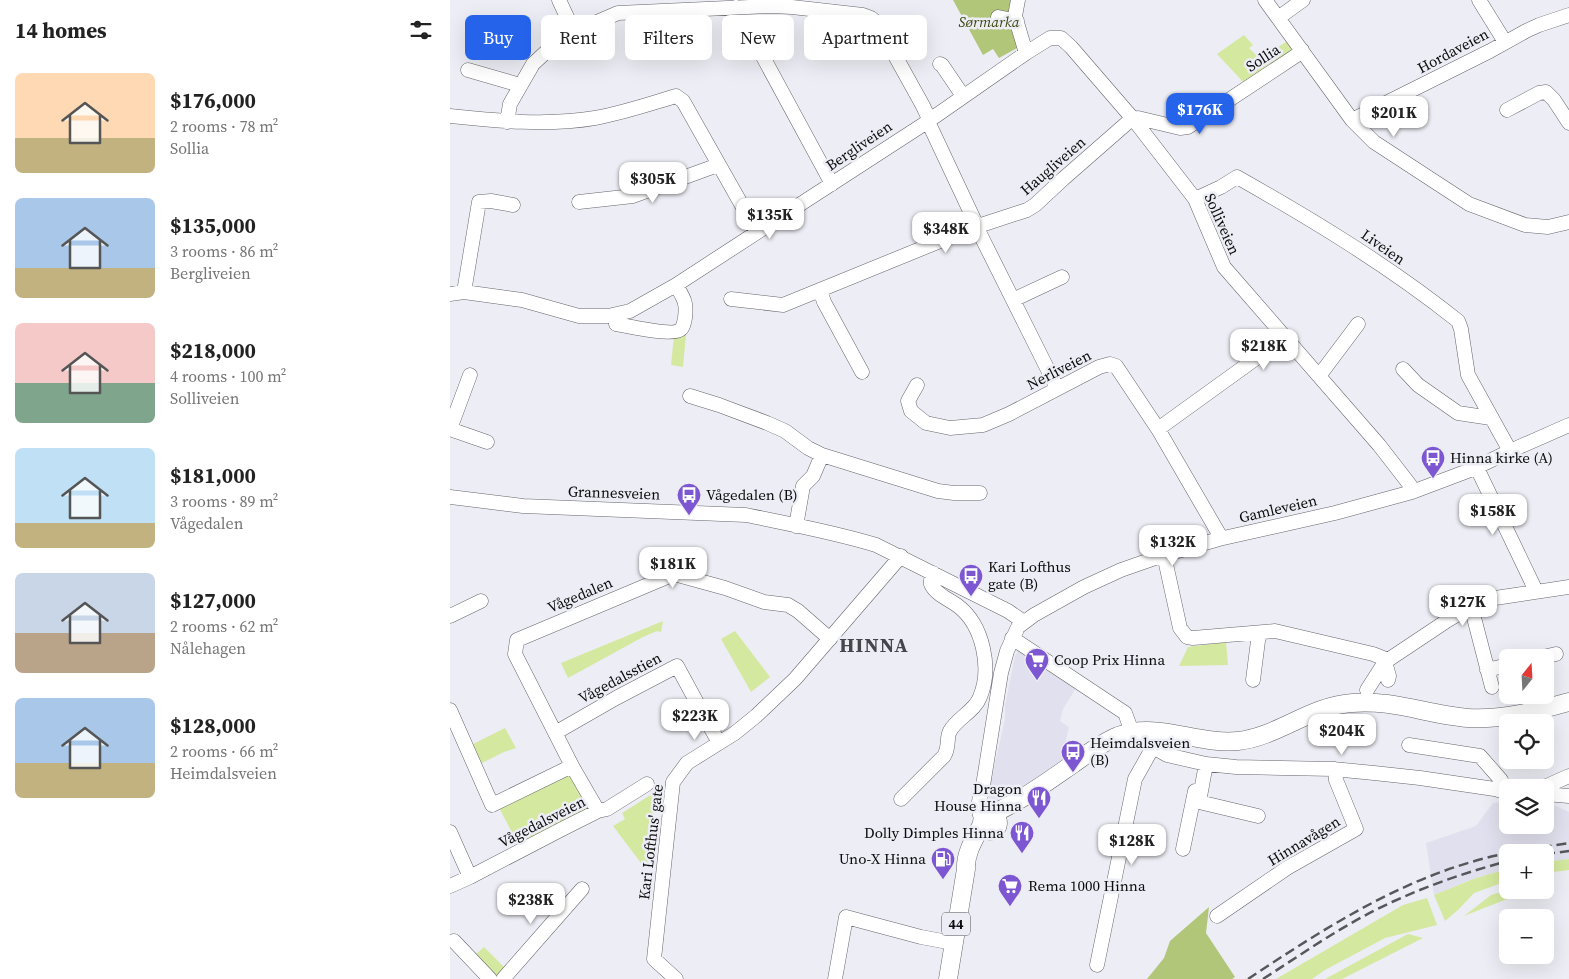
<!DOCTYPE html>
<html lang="en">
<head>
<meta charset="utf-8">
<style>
  body { margin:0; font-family:"Source Serif 4",serif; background:#f6f6f6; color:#222; height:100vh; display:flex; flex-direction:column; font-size:19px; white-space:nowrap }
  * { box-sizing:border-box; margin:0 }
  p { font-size:16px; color:#767676 }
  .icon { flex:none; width:28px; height:28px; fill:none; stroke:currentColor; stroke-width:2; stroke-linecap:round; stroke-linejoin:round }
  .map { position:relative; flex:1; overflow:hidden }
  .panel { display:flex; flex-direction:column; background:#fff; width:450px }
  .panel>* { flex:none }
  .top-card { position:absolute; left:15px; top:15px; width:475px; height:45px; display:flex; gap:10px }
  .needle { width:32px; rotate:18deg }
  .controls { position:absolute; left:1049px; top:649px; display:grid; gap:10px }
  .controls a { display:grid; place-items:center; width:55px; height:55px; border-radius:8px; background:#fff; box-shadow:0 5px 20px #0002; font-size:25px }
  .price { position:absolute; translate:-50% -42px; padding:0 11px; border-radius:10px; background:#fff; color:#222; font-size:16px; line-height:32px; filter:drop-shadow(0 1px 2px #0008) }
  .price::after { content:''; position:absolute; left:50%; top:30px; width:15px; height:11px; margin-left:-8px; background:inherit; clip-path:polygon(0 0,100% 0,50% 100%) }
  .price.active { background:#2563eb; color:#fff }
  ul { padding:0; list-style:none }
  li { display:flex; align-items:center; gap:15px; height:125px; padding:0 15px }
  li span { display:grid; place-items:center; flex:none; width:140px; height:100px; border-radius:8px; color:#555 }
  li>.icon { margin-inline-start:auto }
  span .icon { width:60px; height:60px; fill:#fffc; stroke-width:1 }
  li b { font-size:21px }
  h2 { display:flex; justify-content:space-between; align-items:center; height:60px; padding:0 15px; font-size:21px }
  .chip { padding:0 18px; border-radius:8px; background:#fff; box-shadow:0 5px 20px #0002; font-size:18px; line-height:45px }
  .chip.active { background:#2563eb; color:#fff }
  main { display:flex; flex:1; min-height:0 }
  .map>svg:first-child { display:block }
  .built { fill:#e1e0ee }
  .green { fill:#d4e99f }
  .forest { fill:#b1c679 }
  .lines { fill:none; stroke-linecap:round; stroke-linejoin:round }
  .minor-casing { stroke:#65656c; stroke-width:15 }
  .major-casing { stroke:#65656c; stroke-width:19 }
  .minor { stroke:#fff; stroke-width:14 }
  .major { stroke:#fff; stroke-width:18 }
  .rail { stroke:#57575b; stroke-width:2.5; stroke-dasharray:10 5; stroke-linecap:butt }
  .labels { text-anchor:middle; stroke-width:5; stroke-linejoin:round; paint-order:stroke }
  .shield { fill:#ededf5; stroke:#505053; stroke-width:1 }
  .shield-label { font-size:14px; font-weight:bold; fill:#0c0c0e }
  .park-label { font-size:15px; font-style:italic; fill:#3a470d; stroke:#ededf5 }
  .street-label { font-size:15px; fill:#0c0c0e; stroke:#ededf5 }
  .poi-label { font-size:15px; fill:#0c0c0e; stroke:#ededf5; text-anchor:start }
  .district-label { font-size:20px; font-weight:bold; letter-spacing:1px; fill:#46454c; stroke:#ededf5 }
</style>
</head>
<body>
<main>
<section class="panel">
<h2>14 homes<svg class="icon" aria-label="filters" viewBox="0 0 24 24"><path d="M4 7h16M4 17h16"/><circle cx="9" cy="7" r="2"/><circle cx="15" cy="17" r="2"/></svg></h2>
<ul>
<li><span style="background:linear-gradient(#ffd9b3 65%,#c2b280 0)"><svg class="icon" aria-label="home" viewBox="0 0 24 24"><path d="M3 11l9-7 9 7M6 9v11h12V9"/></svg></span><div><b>$176,000</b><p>2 rooms · 78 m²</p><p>Sollia</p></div></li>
<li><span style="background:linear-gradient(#a9c7e8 70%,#c2b280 0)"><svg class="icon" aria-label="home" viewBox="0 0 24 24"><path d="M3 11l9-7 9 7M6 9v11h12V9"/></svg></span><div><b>$135,000</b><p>3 rooms · 86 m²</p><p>Bergliveien</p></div></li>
<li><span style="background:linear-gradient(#f6c9c9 60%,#7fa58c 0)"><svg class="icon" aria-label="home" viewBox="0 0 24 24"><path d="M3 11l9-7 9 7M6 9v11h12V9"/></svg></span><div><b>$218,000</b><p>4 rooms · 100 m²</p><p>Solliveien</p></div></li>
<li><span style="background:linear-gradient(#bfe0f5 75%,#c2b280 0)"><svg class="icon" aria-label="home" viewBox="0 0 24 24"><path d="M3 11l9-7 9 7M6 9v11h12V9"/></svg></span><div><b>$181,000</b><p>3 rooms · 89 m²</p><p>Vågedalen</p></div></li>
<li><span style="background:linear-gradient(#c9d6e8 60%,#b9a48a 0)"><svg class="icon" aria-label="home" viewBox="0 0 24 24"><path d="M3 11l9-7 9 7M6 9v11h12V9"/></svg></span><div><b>$127,000</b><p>2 rooms · 62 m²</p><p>Nålehagen</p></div></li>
<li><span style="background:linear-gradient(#a9c7e8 65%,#c2b280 0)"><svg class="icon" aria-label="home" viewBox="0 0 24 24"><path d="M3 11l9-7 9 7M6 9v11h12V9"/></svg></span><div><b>$128,000</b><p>2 rooms · 66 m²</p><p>Heimdalsveien</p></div></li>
</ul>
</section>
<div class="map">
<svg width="1119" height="979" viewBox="0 0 1119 979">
  <rect width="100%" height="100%" fill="#ededf5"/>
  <!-- built -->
  <path class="built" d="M568 651 626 688 613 709 610 721 619 727 613 752 617 759 564 798 543 804 539 798V790L555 719V706L565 656Z
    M1057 801 1058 825H1095V801L1119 812V859L1095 862V852H1058L1057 869 1026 878 984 895 976 843 1026 826 1043 803Z"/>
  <!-- green -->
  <path class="green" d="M794 35 803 45 799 48 808 57 814 54 822 62 833 53 828 47 839 40 846 50 795 84 767 54Z
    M237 324 233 367 221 365 224 335Z
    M213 621 211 632 207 631 193 637 118 678 111 663Z
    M285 631 320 677 301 692 271 639Z
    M776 642 778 665 729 666 738 647Z
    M55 728 66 748 54 752 28 765 19 746Z
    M113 774 123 775 140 809 69 846 47 804Z
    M202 794 204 810 198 868 194 867 163 826 175 819 172 813Z
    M1119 859V870L1095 873V862Z
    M1057 869V881L1024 893 1009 909 995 921 984 895 1026 878Z
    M1058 890H1080L1014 916 1041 895Z
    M977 898 987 925 935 938 875 970 862 979H826L953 905Z
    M958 934 973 938 892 979H875Z
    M34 947 55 968 45 978 24 956Z"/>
  <!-- forest -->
  <path class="forest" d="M503 0H562L569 47 549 58 543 49 533 55Z
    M759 907 756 933 785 977 782 979H697L714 958 720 941Z"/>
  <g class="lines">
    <defs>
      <path id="minor" d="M109 0 124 32
        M568 0 565 16 576 53
        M815 0 902 120 924 142 1019 204 1075 225 1098 227 1119 222
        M1029 0 1055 42
        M286 7 382 184
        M548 17 567 21
        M828 18 853 0
        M490 64 492 65 513 96
        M18 70 70 85
        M1057 110 1089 93 1096 92 1104 100 1119 123
        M0 116C48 121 97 126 145 118 173 113 199 104 226 96L233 101 307 232
        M902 120 1040 51 1076 31 1089 25 1119 15
        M57 122 60 104 83 64 98 50 124 32 168 13 321 6 342 7 413 15 421 18 427 23 473 106 479 119 481 128 527 226
        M745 199 771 187 787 177C863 220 939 266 1008 321L1011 329 1018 375 1060 451
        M129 202 183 196 268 165
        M530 234 607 388
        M370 290 374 302 412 372
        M14 292 29 202 41 201 63 205
        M0 294 14 292 72 300 129 316H158L180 311 226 285 346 207 474 124 576 53 600 38H611L621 47 684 120 745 199 774 267 929 445 960 485 962 492
        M281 299 333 305 522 228 577 210 585 205 613 179 677 123 688 118 730 128 738 127 850 53 852 50
        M563 300 612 277
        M166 324C178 326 224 337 231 329 234 326 234 322 235 318 237 302 234 299 226 285
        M953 369 968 385 1008 413 1041 418
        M869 376 908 324
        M467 385 458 401 461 411 476 423 500 428 533 425 559 414 649 367 660 364 666 366 708 429 769 534V539
        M240 396 269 405 317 423 335 431 358 448 372 455 488 491 504 493H530
        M0 429 20 375
        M0 429 37 442
        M708 429 805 359 834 336
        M1027 468 1086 591
        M0 497 73 506 296 515C339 524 384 532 426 545L558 611 574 622
        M346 526 353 486 363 476 372 455
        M714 555 730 628 737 637 743 638 825 631 923 654 938 660
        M1021 606 1042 687
        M0 616 31 601
        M562 638 675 713 682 732
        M1089 658 1106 654
        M935 662 939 676 938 680
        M1037 670 1058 665
        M803 680 809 633
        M917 690 933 665 938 660 998 620 1032 600 1119 587
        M0 710 42 805 122 766
        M105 733 166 698 227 666 269 743
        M721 733 717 755 756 764 786 767 883 769 924 773 970 778 1058 791
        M959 745 1030 756 1051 780 1048 790
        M756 764 749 802 808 816
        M1092 788 1119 776
        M1095 794 1119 796
        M451 799 494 756C500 746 496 738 500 731 507 718 525 711 530 697 542 668 533 625 508 606 500 600 485 594 481 584 480 581 482 576 483 573
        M148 811 122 766 65 654 67 640 224 574 275 588 314 602 338 605 348 611 380 639
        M532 821C528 811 527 803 532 792L551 673 557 651 568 627 584 615 634 587 671 570 714 555 769 539 885 513 962 492 1023 469 1060 451 1119 425
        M0 832 20 877
        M733 849 745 791
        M0 886 20 877 114 828 148 811 157 809 197 784
        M767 916 837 868 906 829 886 780 885 769
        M4 941 40 979
        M647 965 685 779 703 747 717 755
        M53 979 132 889
        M226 979 204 959 223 782 237 763 285 733 306 716 345 679 451 556
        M385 979 396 917 471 937 503 943"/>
      <path id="major" d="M542 814C571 801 597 782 623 764 637 754 651 743 668 736 707 721 748 745 788 741 827 737 860 706 902 703 941 699 979 715 1018 718 1052 720 1087 711 1119 702
        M532 823a8 8 0 1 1 16 0a8 8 0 1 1-16 0Z
        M498 979 516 869C515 853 525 838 532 824"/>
    </defs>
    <!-- minor casing -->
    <use href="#minor" class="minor-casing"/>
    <!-- major casing -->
    <use href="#major" class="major-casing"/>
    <!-- minor -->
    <use href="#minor" class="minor"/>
    <!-- major -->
    <use href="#major" class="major"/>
    <!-- rail -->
    <path class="rail" d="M1062 852 1119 843
      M1095 854 1119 851
      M798 979C878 926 961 872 1058 853
      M813 979C855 952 896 923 942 902 979 885 1017 872 1058 861"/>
  </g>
  <!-- icons -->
  <defs>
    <symbol id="bus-pin" viewBox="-11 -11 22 30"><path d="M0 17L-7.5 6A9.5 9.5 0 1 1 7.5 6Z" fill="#7d57d1" stroke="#ededf5"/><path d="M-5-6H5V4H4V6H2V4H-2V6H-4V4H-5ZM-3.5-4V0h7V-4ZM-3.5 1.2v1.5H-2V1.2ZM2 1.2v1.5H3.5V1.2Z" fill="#fff"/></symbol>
    <symbol id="supermarket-pin" viewBox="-11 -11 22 30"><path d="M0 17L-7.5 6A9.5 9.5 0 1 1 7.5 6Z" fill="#7d57d1" stroke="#ededf5"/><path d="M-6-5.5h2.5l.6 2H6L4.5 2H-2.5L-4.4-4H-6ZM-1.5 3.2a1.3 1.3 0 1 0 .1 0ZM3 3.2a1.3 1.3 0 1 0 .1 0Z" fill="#fff"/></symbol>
    <symbol id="restaurant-pin" viewBox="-11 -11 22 30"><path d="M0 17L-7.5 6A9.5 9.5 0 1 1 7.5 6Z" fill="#7d57d1" stroke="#ededf5"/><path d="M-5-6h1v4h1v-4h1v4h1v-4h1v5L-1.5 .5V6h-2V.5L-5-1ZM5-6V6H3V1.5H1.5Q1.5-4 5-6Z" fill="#fff"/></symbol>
    <symbol id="fuel-pin" viewBox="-11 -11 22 30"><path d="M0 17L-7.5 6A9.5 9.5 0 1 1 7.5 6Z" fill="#7d57d1" stroke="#ededf5"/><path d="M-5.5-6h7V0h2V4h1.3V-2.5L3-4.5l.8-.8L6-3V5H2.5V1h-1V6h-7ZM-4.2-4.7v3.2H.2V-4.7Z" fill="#fff"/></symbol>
  </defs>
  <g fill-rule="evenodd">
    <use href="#bus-pin" x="969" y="444" width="28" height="38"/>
    <use href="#bus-pin" x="225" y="481" width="28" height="38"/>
    <use href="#bus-pin" x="507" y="562" width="28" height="38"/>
    <use href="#supermarket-pin" x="573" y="646" width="28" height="38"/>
    <use href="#bus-pin" x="609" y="738" width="28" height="38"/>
    <use href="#restaurant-pin" x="575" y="784" width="28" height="38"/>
    <use href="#restaurant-pin" x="558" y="819" width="28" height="38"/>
    <use href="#fuel-pin" x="479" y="845" width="28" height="38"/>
    <use href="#supermarket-pin" x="546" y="872" width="28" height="38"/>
  </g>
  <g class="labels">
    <!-- shield labels -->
    <rect class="shield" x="492" y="912.5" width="28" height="23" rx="4"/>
    <g class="shield-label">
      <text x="506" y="929">44</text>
    </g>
    <!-- park labels -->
    <g class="park-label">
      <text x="539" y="27">Sørmarka</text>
    </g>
    <!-- street labels -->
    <g class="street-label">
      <text transform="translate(1003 51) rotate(-28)" y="5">Hordaveien</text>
      <text transform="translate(813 58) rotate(-33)" y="5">Sollia</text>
      <text transform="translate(409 146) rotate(-34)" y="5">Bergliveien</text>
      <text transform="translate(603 166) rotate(-41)" y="5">Haugliveien</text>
      <text transform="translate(772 224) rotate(66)" y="5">Solliveien</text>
      <text transform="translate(933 247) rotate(35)" y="5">Liveien</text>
      <text transform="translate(609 370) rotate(-27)" y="5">Nerliveien</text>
      <text transform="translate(164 493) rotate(2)" y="5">Grannesveien</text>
      <text transform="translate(828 509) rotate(-13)" y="5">Gamleveien</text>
      <text transform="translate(130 595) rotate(-23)" y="5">Vågedalen</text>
      <text transform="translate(170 678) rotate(-28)" y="5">Vågedalsstien</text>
      <text transform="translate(92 822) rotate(-27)" y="5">Vågedalsveien</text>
      <text transform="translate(854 841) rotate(-31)" y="5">Hinnavågen</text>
      <text transform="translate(201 842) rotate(-83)" y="5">Kari Lofthus' gate</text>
    </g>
    <!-- poi labels -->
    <g class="poi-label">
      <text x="1000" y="463">Hinna kirke (A)</text>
      <text x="256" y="500">Vågedalen (B)</text>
      <text x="538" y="572">Kari Lofthus<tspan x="538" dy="17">gate (B)</tspan></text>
      <text x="604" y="665">Coop Prix Hinna</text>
      <text x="640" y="748">Heimdalsveien<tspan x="640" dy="17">(B)</tspan></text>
      <text x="572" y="794" text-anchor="end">Dragon<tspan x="572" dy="17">House Hinna</tspan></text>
      <text x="554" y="838" text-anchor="end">Dolly Dimples Hinna</text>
      <text x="476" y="864" text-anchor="end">Uno-X Hinna</text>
      <text x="578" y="891">Rema 1000 Hinna</text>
    </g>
    <!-- district labels -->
    <g class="district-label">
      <text x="424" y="652">HINNA</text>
    </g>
  </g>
</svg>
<div class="controls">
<a><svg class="needle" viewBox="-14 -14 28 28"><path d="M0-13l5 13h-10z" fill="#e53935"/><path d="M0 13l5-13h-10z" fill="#767676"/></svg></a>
<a><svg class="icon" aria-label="locate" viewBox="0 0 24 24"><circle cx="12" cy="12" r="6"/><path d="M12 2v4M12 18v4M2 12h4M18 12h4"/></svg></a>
<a><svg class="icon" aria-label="layers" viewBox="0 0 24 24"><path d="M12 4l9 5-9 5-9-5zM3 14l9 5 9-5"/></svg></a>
<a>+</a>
<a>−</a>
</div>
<b class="price active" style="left:750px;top:135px">$176K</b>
<b class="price" style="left:944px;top:138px">$201K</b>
<b class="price" style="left:203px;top:204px">$305K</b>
<b class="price" style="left:320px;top:240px">$135K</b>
<b class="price" style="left:496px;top:254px">$348K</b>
<b class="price" style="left:814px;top:371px">$218K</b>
<b class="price" style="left:1043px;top:536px">$158K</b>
<b class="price" style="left:723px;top:567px">$132K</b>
<b class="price" style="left:223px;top:589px">$181K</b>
<b class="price" style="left:1013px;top:627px">$127K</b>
<b class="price" style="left:245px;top:741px">$223K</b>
<b class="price" style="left:892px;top:756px">$204K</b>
<b class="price" style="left:682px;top:866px">$128K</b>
<b class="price" style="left:81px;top:925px">$238K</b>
<div class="top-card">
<a class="chip active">Buy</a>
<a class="chip">Rent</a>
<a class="chip">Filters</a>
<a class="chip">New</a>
<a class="chip">Apartment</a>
</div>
</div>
</main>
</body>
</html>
